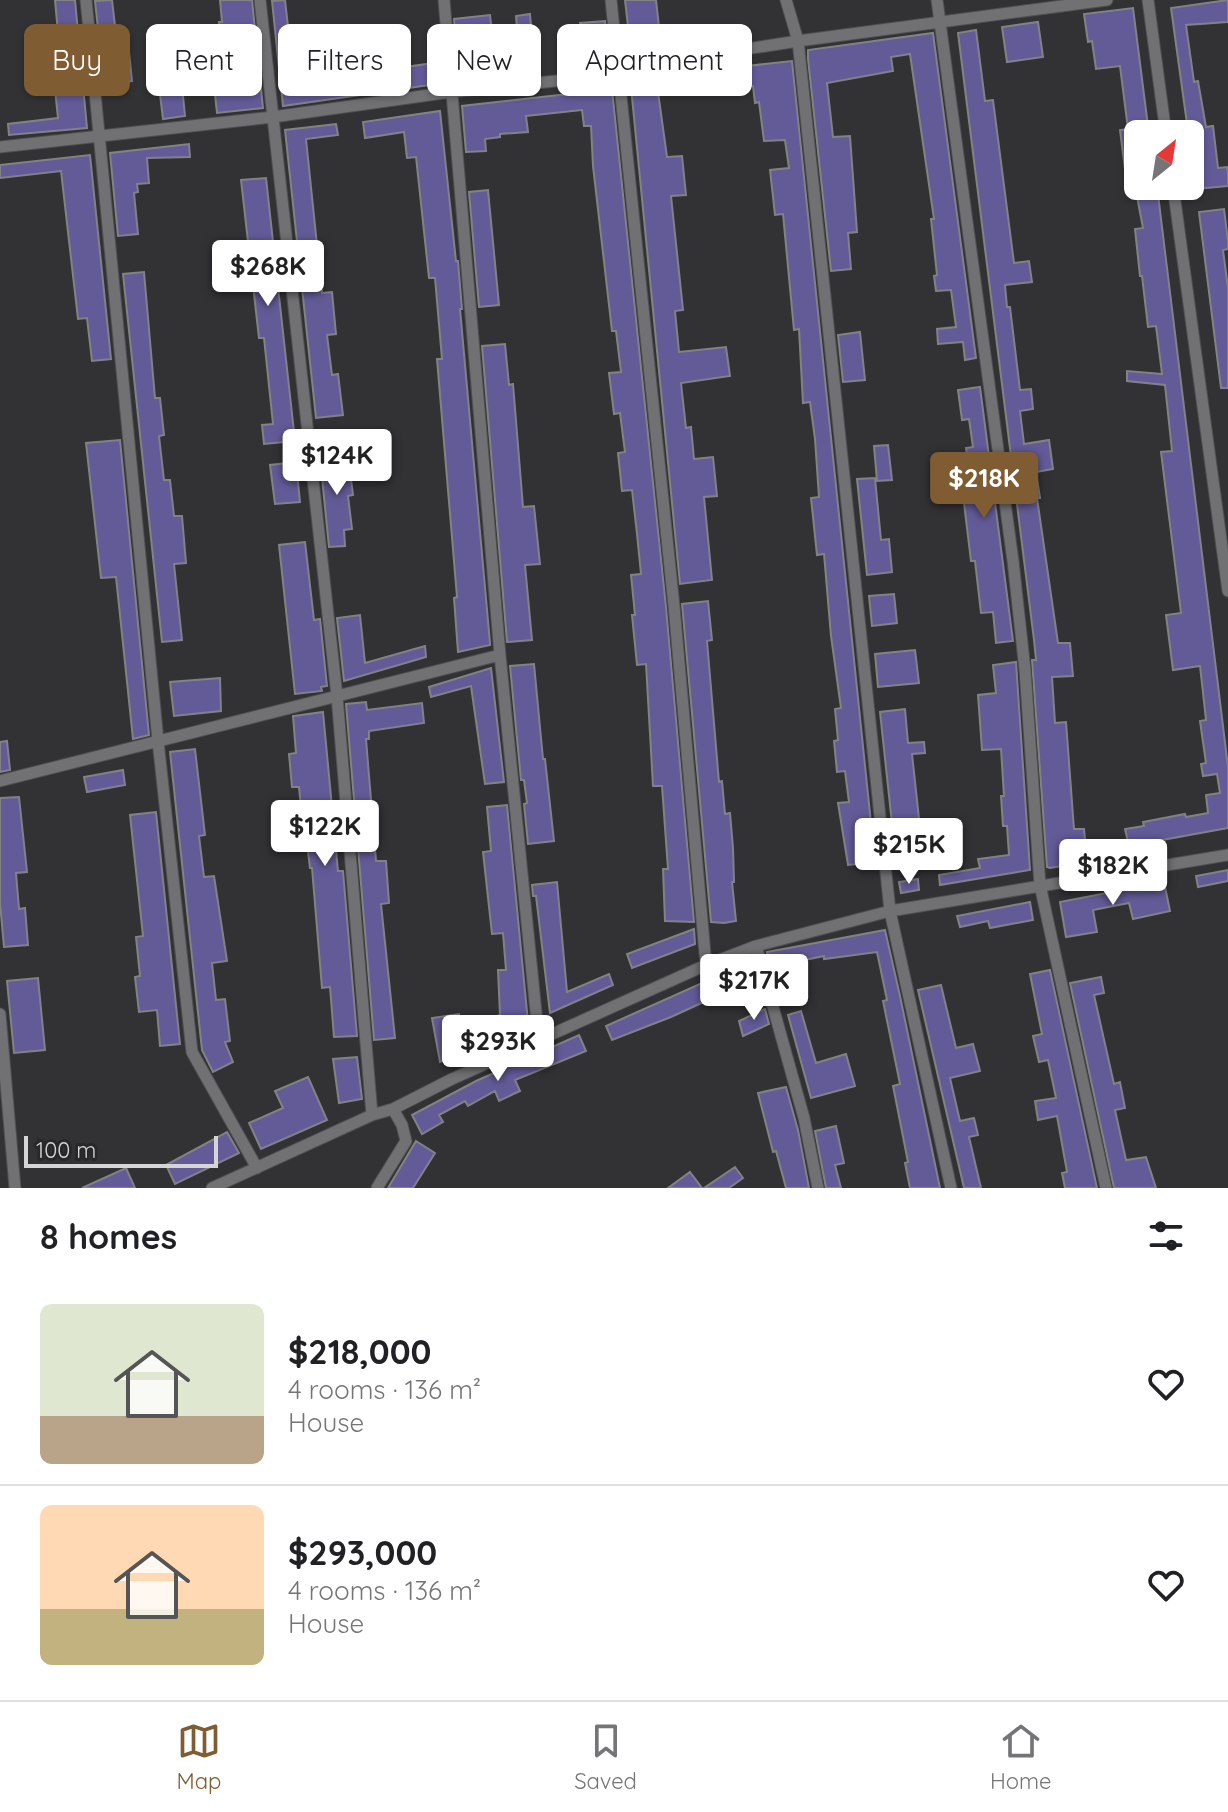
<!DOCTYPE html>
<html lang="en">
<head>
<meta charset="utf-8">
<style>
  body { margin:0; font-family:Quicksand,sans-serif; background:#f2f2f2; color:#202124; height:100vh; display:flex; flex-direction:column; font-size:30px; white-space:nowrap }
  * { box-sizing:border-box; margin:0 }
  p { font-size:26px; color:#757577 }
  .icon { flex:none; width:44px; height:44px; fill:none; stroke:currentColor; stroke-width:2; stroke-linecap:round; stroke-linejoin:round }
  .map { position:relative; height:1188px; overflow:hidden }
  .side { display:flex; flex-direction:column; background:#fff; flex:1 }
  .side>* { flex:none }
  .hud { position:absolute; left:24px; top:24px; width:800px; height:72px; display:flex; gap:16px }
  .needle { width:52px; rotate:30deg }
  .buttons { position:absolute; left:1124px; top:120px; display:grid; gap:16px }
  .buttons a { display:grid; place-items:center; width:80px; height:80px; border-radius:12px; background:#fff; box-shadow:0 2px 6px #0004; font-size:40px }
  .scale { position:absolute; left:24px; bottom:20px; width:194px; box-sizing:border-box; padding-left:8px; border:4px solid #d5d5d7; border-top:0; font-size:22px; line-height:28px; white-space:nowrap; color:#d5d5d7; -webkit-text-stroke:6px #28282b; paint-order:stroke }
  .price { position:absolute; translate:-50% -68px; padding:0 18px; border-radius:8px; background:#fff; color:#222; font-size:26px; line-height:52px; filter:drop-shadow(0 2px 4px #0008) }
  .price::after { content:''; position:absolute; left:50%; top:48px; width:24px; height:18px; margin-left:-12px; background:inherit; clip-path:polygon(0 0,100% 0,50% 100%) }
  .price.selected { background:#7f5c32; color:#fff }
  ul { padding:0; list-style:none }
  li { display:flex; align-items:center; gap:24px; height:200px; padding:0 40px }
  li+li { border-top:2px solid #e0e0e0 }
  li span { display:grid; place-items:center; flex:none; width:224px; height:160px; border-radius:12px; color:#555 }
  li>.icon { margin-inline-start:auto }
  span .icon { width:96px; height:96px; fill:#fffc; stroke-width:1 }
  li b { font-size:34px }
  h2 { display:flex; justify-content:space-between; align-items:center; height:96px; padding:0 40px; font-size:34px }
  .pill { padding:0 28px; border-radius:12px; background:#fff; box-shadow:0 2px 6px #0004; font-size:28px; line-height:72px }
  .pill.selected { background:#7f5c32; color:#fff }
  .tabs { display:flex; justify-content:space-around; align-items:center; height:112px; border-top:2px solid #e0e0e0; background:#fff; font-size:22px; color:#757577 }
  .tabs a { display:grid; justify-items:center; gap:4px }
  .tabs .selected { color:#7f5c32 }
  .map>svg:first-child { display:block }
  .building { fill:#635b98; stroke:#828286; stroke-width:2 }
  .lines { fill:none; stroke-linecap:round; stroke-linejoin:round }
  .minor-casing { stroke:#4f4f52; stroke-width:13 }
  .minor { stroke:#717173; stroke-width:11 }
</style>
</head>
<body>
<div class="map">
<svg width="1228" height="1188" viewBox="0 0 1228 1188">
  <rect width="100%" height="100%" fill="#323235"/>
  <!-- building -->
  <path class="building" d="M55 0H75L87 128 9 135 8 124 58 118 55 89 63 88Z
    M112 0 117 43 128 42 132 81 104 84 95 1Z
    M220 0H252L263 108 217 113 213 76 225 74 219 22H222Z
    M285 0 290 44H294L298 82 434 63 437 84 283 106 272 1Z
    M625 0H656L660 36 679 33 681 47 631 53Z
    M1228 0V22L1186 25 1194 82 1198 81 1206 127 1213 126 1218 168 1227 167 1228 173V186L1196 189 1171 8Z
    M1133 8 1149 134H1138V175L1126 177 1120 130 1128 129 1120 66 1096 69 1092 41 1088 42 1084 14Z
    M530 14 535 74 521 75 516 16Z
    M490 15 497 77 459 81 454 19Z
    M605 21 609 66 584 68 580 23Z
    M1038 22 1043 57 1007 62 1002 27Z
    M976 30 985 101 993 100 1014 263 1029 261 1032 282 1005 285 1007 307H1010L1020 390 1031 389 1033 409 1020 411 1024 444 1049 440 1053 469 1036 472 1040 498H1037L1058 643H1070L1073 676 1052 677 1055 723 1066 722 1074 829H1084L1087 862 1050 868 1047 867 1032 660H1036L1034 640 958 33Z
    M933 33 976 358 965 360 963 342 938 344 937 329 956 327 951 290 936 291 934 276 937 275 931 219H934L910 54 891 57 893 71 827 83 833 137 850 136 857 232 848 233 851 269 831 271 808 59V50Z
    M792 61 875 862 848 865 838 803 849 802 845 771 837 772 834 741 838 740 835 709 841 708 831 636 824 554 817 555 811 498 819 497 815 439 810 402 803 403 799 329 794 330 783 214 775 215 770 170 789 168 785 140 764 141 759 102 755 103 753 86 713 90 712 84 658 92 667 157 682 156 686 195 671 196 683 310 675 311 679 352 726 347 730 376 681 383 686 428 691 427 694 459 713 457 717 496 704 497 712 580 680 584 631 87V79Z
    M181 76 185 116 163 119 158 78Z
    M612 89 666 607 694 922 665 921 663 869H668L662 786H653L646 664 637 665 632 615H635L631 575 641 574 637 534 632 490 622 491 618 453 625 452 620 413 614 414 609 373 621 372 616 331H612L593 166 591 126H584L582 110 526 116 528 132 500 134V137L485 139 486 151 466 152 462 106Z
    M440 111 456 261H458L462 309H460L490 643V645L458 652 454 598 457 597 437 359H442L435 278H429L416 157 407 158 404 132 365 138 363 122Z
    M336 124 338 135 306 139 322 293 332 292 336 334 327 335 332 375 338 374 343 415 316 418 285 130Z
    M189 144 190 157 147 158 149 183 137 184 138 192 134 193 138 234 118 236 110 153Z
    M90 155 111 359 92 361 87 318 78 319 61 171 0 178V165Z
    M266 178 295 441 264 444 262 425 273 424 264 338H259L241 180Z
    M1135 186H1157L1228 767V828L1129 846 1125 829 1144 826 1143 822 1185 814 1186 817 1208 813 1206 795 1220 793 1217 774 1203 776 1201 764 1206 763 1200 721 1206 720 1200 666 1173 670 1166 615 1181 613 1161 452 1172 451 1165 385 1127 381V371L1162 374 1156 326 1148 327 1142 276H1140L1135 229 1143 228Z
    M488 190 499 305 479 307 469 192Z
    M1224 209 1228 241V249L1223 250 1228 288V388H1221L1199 212Z
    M144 272 155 398H160L164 435 159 436 164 480H170L174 516H182L186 563 174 564 182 640 162 642 123 274Z
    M860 332 865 380 843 382 838 335Z
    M505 344 509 385 513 384 523 507 534 506 540 564 525 565 532 640 507 642 482 346Z
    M980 387 1013 641 996 643 993 612 981 613 975 561H971L963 495 973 494 966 448 973 447 969 419 962 420 958 390Z
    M120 440 149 735 133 739 116 577 101 578 86 443Z
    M888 445 892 480 877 481 874 446Z
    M348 455 353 495 348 496 352 529 344 530 345 546 329 547 320 458Z
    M296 462 300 502 275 504 270 465Z
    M875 478 881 540 889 539 892 572 867 575 857 479Z
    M305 542 314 620 320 619 327 686 321 687 322 691 295 694 279 545Z
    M894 594 897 623 872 626 869 596Z
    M708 601 712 640 707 641 719 782 722 781 725 814 730 813 733 848 734 882H732L736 921 724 923 711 922 682 604Z
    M360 615 365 663 425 646 426 657 344 681 337 618Z
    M915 650 919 683 878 687 875 654Z
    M1016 662 1030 870 940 885 939 875 980 868 978 859 1009 855 1007 826H1003L1001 796H1004L1001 749 982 750 978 695 996 693 993 665Z
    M534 664 543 759H545L554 841 528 844 524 804 527 803 524 780H521L510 666Z
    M491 668 504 782 485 784 471 686 431 697 429 687Z
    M220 678 221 711 174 716 170 682Z
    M366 702 367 710 422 703 424 723 369 731V739H366L376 861H386L389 903 381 904 395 1038 374 1040 346 704Z
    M905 709 908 743 924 742 925 753 912 754 920 828 916 829 919 858 896 861 880 712Z
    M323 712 338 871H343L357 1036 334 1037 330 987 322 988 312 868H310L305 827 303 828 299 787H292L289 754 296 753 293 716Z
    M7 741 10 770 0 772V742Z
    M195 749 205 835 199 836 204 877 214 876 227 961 212 963 216 1000 225 999 230 1041 225 1042 233 1062 213 1072 202 1050 170 752Z
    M123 770 125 785 87 792 84 777Z
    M19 797 27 872 16 873 19 909 25 908 28 945 4 947 0 903V798Z
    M507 805 528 1022 480 1047 440 1062 432 1018 459 1014 463 1028 500 1015 498 970H506L503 933 492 934 483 852 491 851 487 807Z
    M156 812 180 1044 160 1046 157 1010 139 1012 135 977 140 976 136 937 143 936 130 815Z
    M1228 870V881L1198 887 1196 876Z
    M918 879 919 890 901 893 899 882Z
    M557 882 567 992 609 974 613 985 550 1013 536 896H533L532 885Z
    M1164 882 1170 911 1133 919 1129 903 1093 910 1097 932 1066 937 1060 902Z
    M1030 902 1033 920 990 928 988 921 960 927 957 916Z
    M694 929 695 944 632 968 627 954Z
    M885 930 900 996 940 1188H910L905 1163 908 1162 893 1086 900 1084 883 1001 887 1000 877 952 824 959V956L781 965 788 988 777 990 767 952Z
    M749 962 756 978 671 1017 612 1040 606 1026Z
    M1050 970 1097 1188H1065L1062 1173 1067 1172 1057 1116 1038 1120 1035 1101 1056 1098 1048 1060 1039 1062 1033 1036 1042 1034 1030 974Z
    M1101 977 1104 993 1094 995 1114 1084 1120 1082 1125 1108 1115 1110 1126 1160 1146 1157 1156 1188H1114L1070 983Z
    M38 978 45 1050 14 1053 7 981Z
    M941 985 956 1048 973 1044 980 1071 950 1078 960 1121 974 1118 978 1135 969 1137 981 1188H964L918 990Z
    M765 1009 769 1024 743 1036 739 1021Z
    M801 1011 816 1063 846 1054 855 1086 811 1098 788 1015Z
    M579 1035 586 1051 515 1080 520 1091 499 1101 495 1091 468 1106 465 1101 439 1115 443 1122 422 1134 412 1115 476 1081Z
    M357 1057 362 1099 339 1103 333 1059Z
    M308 1077 327 1120 261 1149 249 1123 283 1108 275 1091Z
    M786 1087 798 1130 809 1188H786L776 1151 773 1152 758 1093Z
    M836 1126 844 1163 835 1165 841 1188H826L815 1131Z
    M227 1132 239 1153 175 1184 166 1165Z
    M416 1141 435 1153 413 1188H388Z
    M735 1167 743 1178 729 1188H704Z
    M126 1168 135 1188H82Z
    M690 1172 702 1188H668Z"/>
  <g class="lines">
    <defs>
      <path id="minor" d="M86 0 158 741 192 1052 257 1168
        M260 0 337 696 372 1115
        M444 0 500 655 539 1042
        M611 0 674 606 706 965
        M786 0 798 41 890 911 951 1188
        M937 0 1013 561 1025 670 1040 885 1106 1188
        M1148 0 1166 134
        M0 147 273 117 451 92 612 75 618 69 798 41 1107 0
        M1173 186 1228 591
        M0 781 500 655
        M756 946 804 1118 818 1188
        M0 1014 15 1188
        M212 1188 372 1115 393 1109 452 1079 706 965 756 946 890 911 1228 855
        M377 1188 406 1141 402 1125 393 1109"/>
    </defs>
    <!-- minor casing -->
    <use href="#minor" class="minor-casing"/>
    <!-- minor -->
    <use href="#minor" class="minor"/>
  </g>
</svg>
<div class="buttons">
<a><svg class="needle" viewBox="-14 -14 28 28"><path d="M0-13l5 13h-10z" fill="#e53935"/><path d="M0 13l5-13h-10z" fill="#757577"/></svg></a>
</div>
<div class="scale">100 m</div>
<b class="price" style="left:268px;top:308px">$268K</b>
<b class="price" style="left:337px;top:497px">$124K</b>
<b class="price selected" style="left:984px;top:520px">$218K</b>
<b class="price" style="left:325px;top:868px">$122K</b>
<b class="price" style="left:909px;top:886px">$215K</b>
<b class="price" style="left:1113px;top:907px">$182K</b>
<b class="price" style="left:754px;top:1022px">$217K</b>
<b class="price" style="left:498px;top:1083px">$293K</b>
<div class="hud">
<a class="pill selected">Buy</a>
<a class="pill">Rent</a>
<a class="pill">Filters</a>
<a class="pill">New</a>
<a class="pill">Apartment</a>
</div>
</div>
<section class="side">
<h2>8 homes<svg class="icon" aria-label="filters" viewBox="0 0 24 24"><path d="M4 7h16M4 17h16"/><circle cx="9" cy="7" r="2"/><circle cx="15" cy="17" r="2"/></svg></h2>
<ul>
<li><span style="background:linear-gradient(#dfe7d0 70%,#b9a48a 0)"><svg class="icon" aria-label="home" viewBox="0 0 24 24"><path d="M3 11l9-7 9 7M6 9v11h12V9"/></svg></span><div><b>$218,000</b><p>4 rooms · 136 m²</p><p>House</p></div><svg class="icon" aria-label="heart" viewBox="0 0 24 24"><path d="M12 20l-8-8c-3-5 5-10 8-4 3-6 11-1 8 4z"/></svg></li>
<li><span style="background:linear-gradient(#ffd9b3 65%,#c2b280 0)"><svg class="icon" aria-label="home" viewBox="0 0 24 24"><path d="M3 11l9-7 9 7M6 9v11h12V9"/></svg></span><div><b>$293,000</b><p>4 rooms · 136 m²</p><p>House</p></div><svg class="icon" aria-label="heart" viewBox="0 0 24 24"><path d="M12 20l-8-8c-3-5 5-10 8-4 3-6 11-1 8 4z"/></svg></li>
</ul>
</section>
<nav class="tabs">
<a class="selected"><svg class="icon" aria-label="map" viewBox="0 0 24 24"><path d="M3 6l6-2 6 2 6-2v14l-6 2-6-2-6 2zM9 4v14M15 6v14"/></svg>Map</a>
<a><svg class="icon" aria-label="saved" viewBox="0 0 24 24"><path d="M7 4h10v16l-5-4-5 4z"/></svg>Saved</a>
<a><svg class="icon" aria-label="home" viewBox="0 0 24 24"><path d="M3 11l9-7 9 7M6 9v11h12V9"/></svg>Home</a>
</nav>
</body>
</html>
